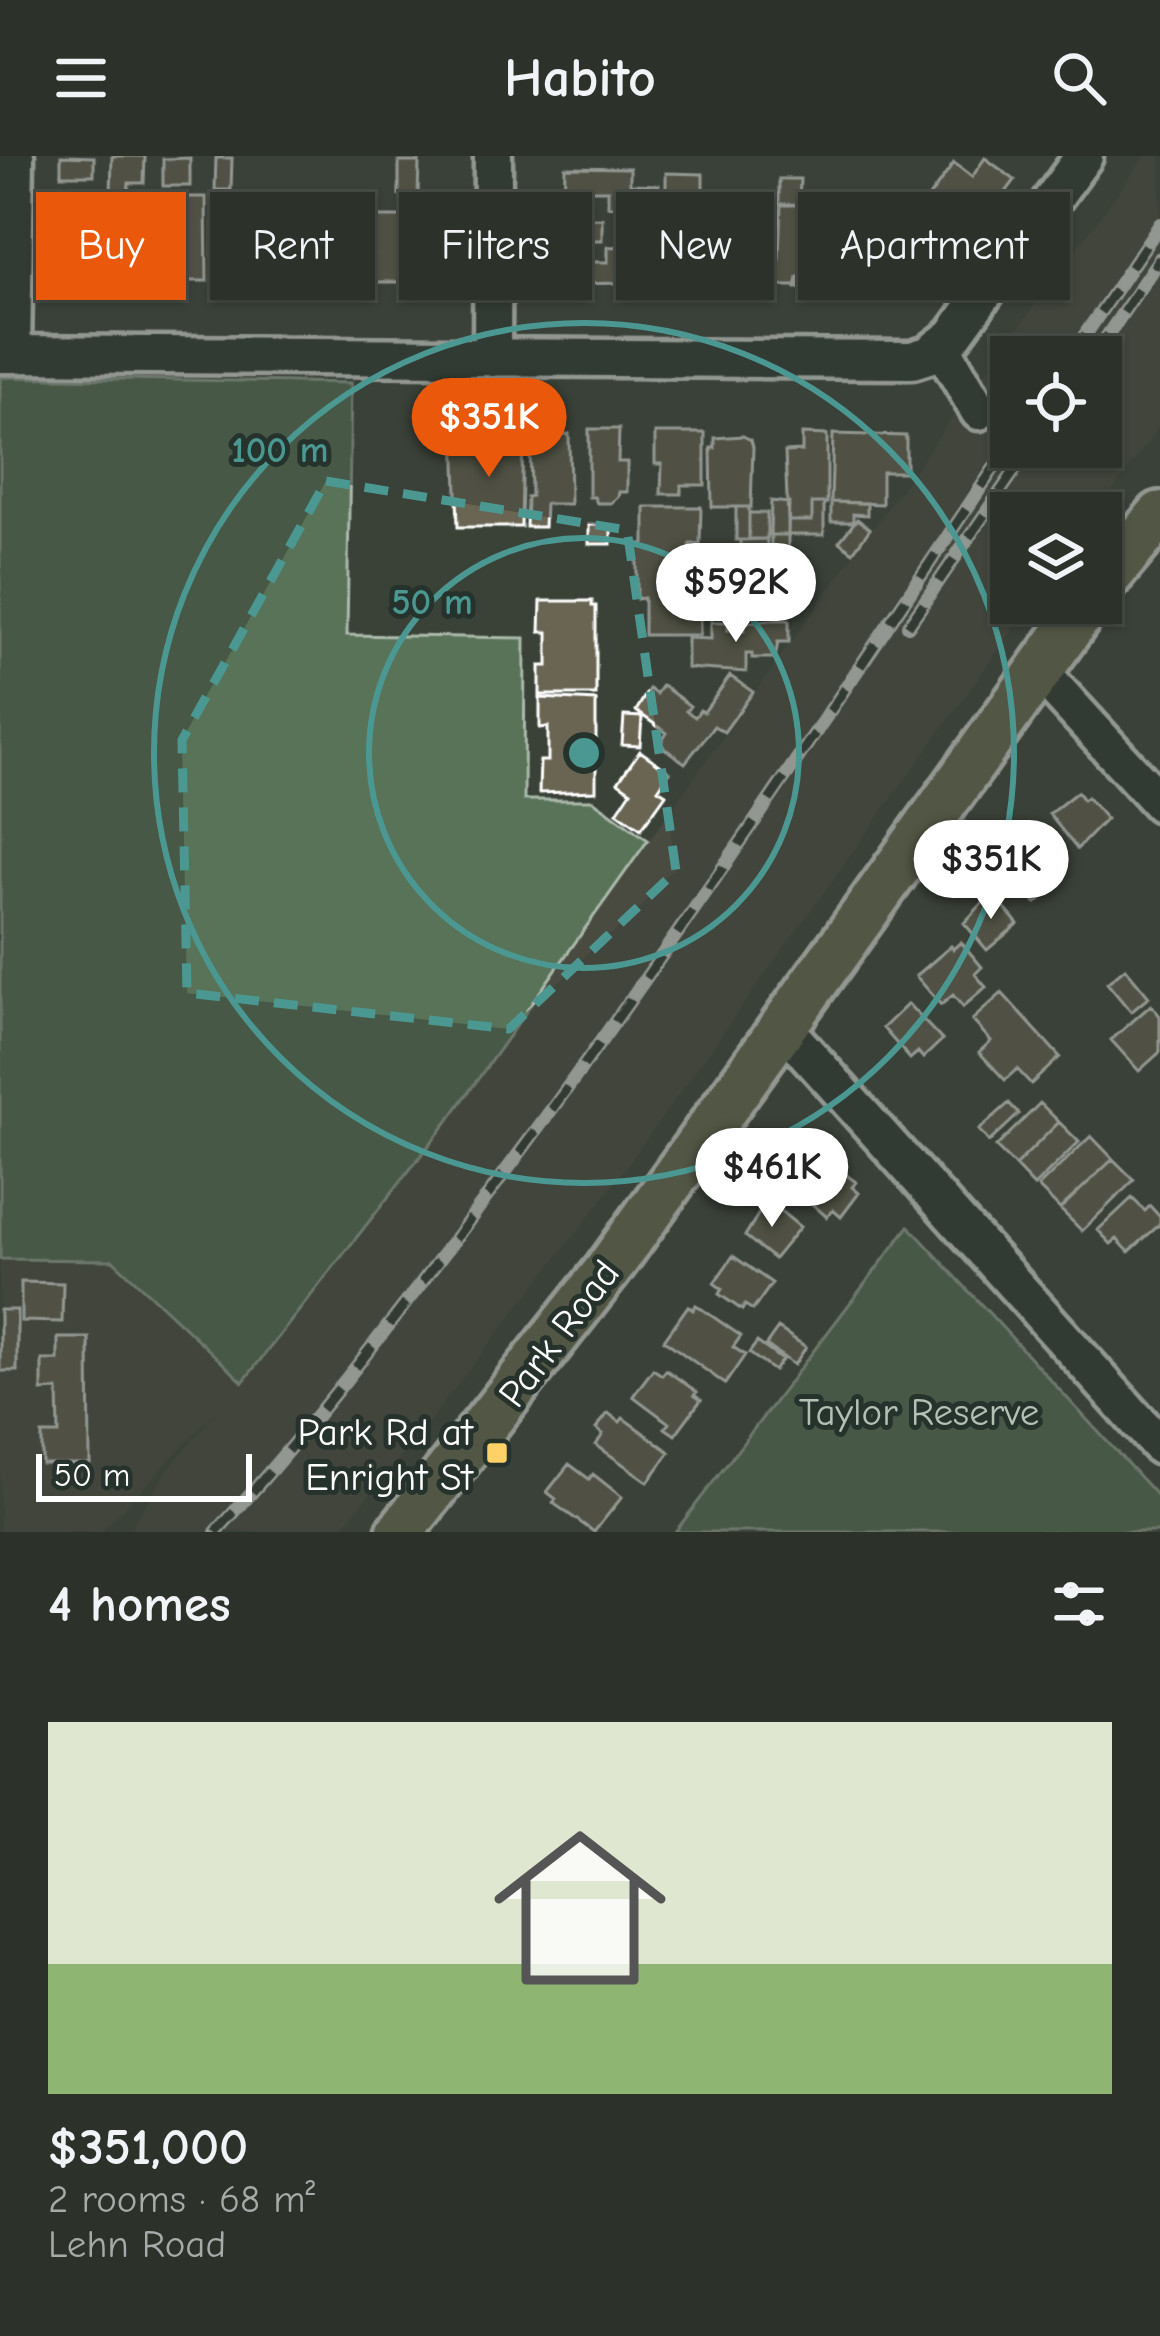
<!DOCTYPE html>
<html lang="en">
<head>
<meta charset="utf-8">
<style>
  body { margin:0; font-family:"Comic Neue",sans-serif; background:#343a32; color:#f1f3f6; height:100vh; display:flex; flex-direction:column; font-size:45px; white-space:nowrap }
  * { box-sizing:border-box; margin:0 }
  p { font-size:39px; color:#a6aaa8 }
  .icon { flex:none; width:66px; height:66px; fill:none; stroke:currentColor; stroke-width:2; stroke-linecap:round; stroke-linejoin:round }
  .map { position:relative; height:1376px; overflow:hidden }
  .panel { display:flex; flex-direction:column; background:#2c322a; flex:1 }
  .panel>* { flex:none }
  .hud { position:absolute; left:36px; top:36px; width:1089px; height:108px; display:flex; gap:24px }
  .fabs { position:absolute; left:990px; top:180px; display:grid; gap:24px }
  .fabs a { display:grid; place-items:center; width:132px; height:132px; border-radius:0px; background:#2c322a; box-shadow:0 3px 9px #0004,0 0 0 3px #484d47; font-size:60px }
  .scale { position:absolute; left:36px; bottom:30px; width:216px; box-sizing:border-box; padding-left:12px; border:6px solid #fff; border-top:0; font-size:33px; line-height:42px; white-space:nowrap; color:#fff; -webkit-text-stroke:9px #26332d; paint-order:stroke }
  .price { position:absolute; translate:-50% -102px; padding:0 27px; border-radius:42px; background:#fff; color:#222; font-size:39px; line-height:78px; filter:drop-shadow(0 3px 6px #0008) }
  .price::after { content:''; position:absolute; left:50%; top:72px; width:36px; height:27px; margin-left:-18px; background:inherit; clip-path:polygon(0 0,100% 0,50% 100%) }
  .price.selected { background:#ea580c; color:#fff }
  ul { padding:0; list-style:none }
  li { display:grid; align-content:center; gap:24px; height:636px; padding:0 48px }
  li span { display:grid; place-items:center; height:372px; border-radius:0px; color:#555 }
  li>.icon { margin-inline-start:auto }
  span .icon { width:216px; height:216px; fill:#fffc; stroke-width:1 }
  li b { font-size:51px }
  h2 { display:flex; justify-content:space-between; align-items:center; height:144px; padding:0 48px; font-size:51px }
  .chip { padding:0 42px; border-radius:0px; background:#2c322a; box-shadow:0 3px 9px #0004,0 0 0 3px #484d47; font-size:42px; line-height:108px }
  .chip.selected { background:#ea580c; color:#fff }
  header { display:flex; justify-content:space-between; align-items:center; height:156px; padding:0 48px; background:#2c322a; font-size:54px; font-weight:600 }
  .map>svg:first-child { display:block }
  .built { fill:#484c40; fill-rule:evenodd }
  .green { fill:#587359; stroke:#acb9ac; stroke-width:3 }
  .building { fill:#6a6552; stroke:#fff; stroke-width:3 }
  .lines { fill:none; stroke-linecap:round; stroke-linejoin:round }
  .minor-casing { stroke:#fff; stroke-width:45 }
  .major-casing { stroke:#fff; stroke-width:54 }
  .minor { stroke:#26332d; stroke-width:36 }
  .major { stroke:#706f52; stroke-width:45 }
  .rail-casing { stroke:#fff; stroke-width:14 }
  .rail { stroke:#26332d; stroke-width:9; stroke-dasharray:27; stroke-linecap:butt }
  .marked { fill:none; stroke:#4b9892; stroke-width:9; stroke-dasharray:24 15; stroke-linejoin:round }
  .ring { fill:none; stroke:#4b9892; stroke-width:6 }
  .poi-dot { fill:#ffd166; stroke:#26332d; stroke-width:4.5 }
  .labels { text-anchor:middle; stroke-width:10; stroke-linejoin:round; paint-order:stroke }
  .street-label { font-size:39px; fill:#fff; stroke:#26332d }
  .park-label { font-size:39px; fill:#b4c0b4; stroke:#26332d }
  .poi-label { font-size:39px; fill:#fff; stroke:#26332d; text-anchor:end }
  .centre { fill:#4b9892; stroke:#26332d; stroke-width:6 }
  .ring-label { font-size:36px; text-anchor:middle; font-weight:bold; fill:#4b9892; stroke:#26332d; stroke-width:10; stroke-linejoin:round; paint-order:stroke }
</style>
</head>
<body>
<header><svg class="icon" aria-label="menu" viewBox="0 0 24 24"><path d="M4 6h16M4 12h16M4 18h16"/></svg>Habito<svg class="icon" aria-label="search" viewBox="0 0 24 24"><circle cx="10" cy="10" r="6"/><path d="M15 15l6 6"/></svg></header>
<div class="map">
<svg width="1160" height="1376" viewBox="0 0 1160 1376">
  <rect width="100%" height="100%" fill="#3a4238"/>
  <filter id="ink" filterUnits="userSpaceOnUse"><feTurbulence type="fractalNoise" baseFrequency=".00833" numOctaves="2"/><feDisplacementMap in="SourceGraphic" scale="24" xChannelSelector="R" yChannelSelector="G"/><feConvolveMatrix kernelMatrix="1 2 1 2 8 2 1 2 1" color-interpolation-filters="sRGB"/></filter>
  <g filter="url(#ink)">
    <!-- built -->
    <path class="built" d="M1145 0H1160V269L1097 357H1011V447H1032L609 1035 405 1296 338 1376H128L167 1315 220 1251 101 1376H0V1103L113 1104 244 1226 448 965 952 262ZM1011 201H1101V291H1011Z"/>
    <!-- green -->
    <path class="green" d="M0 221 351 227 347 479 525 482 524 644H593L648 684 448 965 243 1226 113 1104 0 1103Z
      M909 1070 1160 1343V1376H675Z"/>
    <!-- building -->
    <path class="building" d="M61 0 94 1V19H61Z
      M112 0H145L144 27H129L128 40H111Z
      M190 2V30H163V3Z
      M216 2H232L231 34H215Z
      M985 2 1015 24 964 93 929 67V41L954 7 972 21Z
      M399 6H419L418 39H399Z
      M565 11 630 12V28L659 29V51L644 50V65H622V50H608V34H587V50H564Z
      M666 17 703 18V87H683V116H661V101H646V79H661V65H681V39H666Z
      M779 23H800L799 49H779Z
      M323 37 365 38 364 123 321 124Z
      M179 41H206L207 125H187V113L165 112 166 50H179Z
      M887 46 926 47 925 105H886Z
      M781 48 818 49 819 121H798V130H778Z
      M739 55H771L772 132 735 131Z
      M60 58H106L105 133H85V118L61 117Z
      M249 58 260 59 262 65 261 126 232 125V111L221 110 222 65H249Z
      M110 61H158L157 120H110Z
      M374 61H418V126H372Z
      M602 62V84H586V106H608V91L630 90V127L563 128 564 63Z
      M213 65H222L221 110 232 111V125H212Z
      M270 74 303 77V83H316V110H300L299 121H288V125H268Z
      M851 80 871 81 872 131H852V121H832V87L851 88Z
      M918 105H925L956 106 934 135 900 136Z
      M819 111H828V135L796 132 798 121H819Z
      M455 273H479V291H500V275L523 278 521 371H458Z
      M589 273H619L618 306H627V336H619L618 341 611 347H597L594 341H589Z
      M655 277H705V329H681V338H661L662 308H655Z
      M569 278 570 348H545L544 371H526L527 341 531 340 530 282Z
      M802 278 827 279V347H812V365H788L785 296 802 295Z
      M833 278 906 280V316H882V348L831 346Z
      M743 280 751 284 753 291 751 351H712L711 292H715V282Z
      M771 345 789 347 788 379H770Z
      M831 346 867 347V359L853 358V366H831Z
      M812 347H824V379H788V365H812Z
      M645 351H701L700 388H690V442H700V479H644V442L637 443V388H645Z
      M736 351H749V384H736Z
      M749 357H767V383H749Z
      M857 363 870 373 853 396 839 386Z
      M589 369H611V388H589Z
      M771 379H788V404H771Z
      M767 383 766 404H740V384Z
      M541 445H592V450H596V539H540V510H548V476H540Z
      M770 464H789V486H778L775 502H752V498H746V516L687 512V482L711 483V466H728V474L744 475V467Z
      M730 520 753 536 724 576 714 570 685 607 664 592 661 586 667 577 636 555 649 533 656 538 662 529 690 550 686 555 695 561 700 554 704 556Z
      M540 542 596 545V635L539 637 540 605H548V571L540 572Z
      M624 560 642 561 640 590 622 589Z
      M640 595 670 616 658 633 666 638 641 673 617 656 631 635 618 626Z
      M1077 636 1083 644 1087 641 1106 663 1077 693 1049 658Z
      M1036 681 1060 708 1056 712 1065 722 1036 747 1000 711Z
      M992 737 1018 768 987 794 964 767Z
      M961 786 982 811 975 818 986 831 963 851 953 839 941 849 916 820 951 790 953 793Z
      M1125 812 1149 841 1131 856 1107 827Z
      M1002 837 1060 901 1031 928 1017 913 1005 924 979 896 991 885 972 864Z
      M908 848 942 884 923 902 918 896 910 903 883 872Z
      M1151 849 1160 860V896L1139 915 1111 884Z
      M1009 947 1019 958 989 986 979 974Z
      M1040 947 1059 966 1015 1010 996 991Z
      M1059 966 1079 986 1034 1030 1015 1010Z
      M811 977 845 1003 837 1012 856 1026 852 1031 859 1037 841 1061 833 1054 827 1061 778 1018Z
      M1091 980 1113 1003 1060 1053 1038 1031Z
      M1113 1003 1134 1024 1082 1075 1060 1053Z
      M1132 1042 1145 1055 1150 1050 1160 1061V1068L1129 1096 1117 1083 1111 1088 1098 1074Z
      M767 1044 800 1071 774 1103 745 1080Z
      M733 1100 772 1127 753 1154 745 1149 742 1154 719 1138 722 1133 714 1127Z
      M21 1126 63 1127 62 1166 21 1165Z
      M696 1149 741 1180 733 1191 745 1199 725 1228 664 1184 688 1150 693 1154Z
      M0 1154H17V1215H0Z
      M778 1172 806 1191 794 1209 766 1189Z
      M58 1182H89L90 1308H42V1278H59L58 1234 42 1235V1204H58Z
      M757 1186 782 1204 774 1215 749 1197Z
      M653 1213 662 1219 666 1214 697 1236 694 1239 701 1244 675 1279 665 1272 669 1267 633 1240Z
      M608 1257 620 1266 623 1262 670 1296 648 1326 596 1289 603 1278 596 1273Z
      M569 1308 589 1323 593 1318 622 1341 594 1376 553 1347 556 1343 547 1336Z"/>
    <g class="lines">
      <defs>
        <path id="minor" d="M941 190 979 255
          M0 198 912 204 928 199 953 180 1084 0
          M12 198 15 0
          M492 202 493 0
          M1039 515 1160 647
          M783 871 1160 1290"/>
        <path id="major" d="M1101 429 1160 359
          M400 1376 607 1115 1088 447"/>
      </defs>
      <!-- minor casing -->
      <use href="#minor" class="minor-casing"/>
      <!-- major casing -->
      <use href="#major" class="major-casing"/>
      <!-- minor -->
      <use href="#minor" class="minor"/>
      <!-- major -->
      <use href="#major" class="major"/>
      <defs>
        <path id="rail" d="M1070 201 1160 68
          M1093 201 1160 102
          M908 470 1031 291
          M216 1376C302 1283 381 1180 458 1079 653 823 830 554 1011 287"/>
      </defs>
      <!-- rail casing -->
      <use href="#rail" class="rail-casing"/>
      <!-- rail -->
      <use href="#rail" class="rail"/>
    </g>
  </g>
  <!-- marked area -->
  <path d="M0 0H1160V1376H0ZM326 325 627 374 676 715 509 873 187 837 182 584Z" fill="#3a4238" fill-opacity=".55" fill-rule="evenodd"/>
  <path class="marked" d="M326 325 627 374 676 715 509 873 187 837 182 584Z"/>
  <!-- distance rings -->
  <g class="ring">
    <circle cx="584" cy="597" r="215"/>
    <circle cx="584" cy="597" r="430"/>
  </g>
  <!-- markers -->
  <rect class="poi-dot" x="485" y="1285" width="24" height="24" rx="6"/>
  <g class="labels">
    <!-- street labels -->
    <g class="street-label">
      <text transform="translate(558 1177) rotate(-53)" y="14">Park Road</text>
    </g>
    <!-- park labels -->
    <g class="park-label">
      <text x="919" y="1269">Taylor Reserve</text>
    </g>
    <!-- poi labels -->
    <g class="poi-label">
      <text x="473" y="1289">Park Rd at<tspan x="473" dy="45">Enright St</tspan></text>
    </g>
  </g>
  <circle cx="584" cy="597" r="18" class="centre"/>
  <g class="ring-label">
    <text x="280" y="306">100 m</text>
    <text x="432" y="458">50 m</text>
  </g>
</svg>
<div class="fabs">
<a><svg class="icon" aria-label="locate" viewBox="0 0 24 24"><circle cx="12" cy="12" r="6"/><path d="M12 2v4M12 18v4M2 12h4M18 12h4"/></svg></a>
<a><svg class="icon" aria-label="layers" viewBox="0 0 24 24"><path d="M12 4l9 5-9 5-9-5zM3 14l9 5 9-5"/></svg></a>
</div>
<div class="scale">50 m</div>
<b class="price selected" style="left:489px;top:324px">$351K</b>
<b class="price" style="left:736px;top:489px">$592K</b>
<b class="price" style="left:991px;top:766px">$351K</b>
<b class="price" style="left:772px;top:1074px">$461K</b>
<div class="hud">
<a class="chip selected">Buy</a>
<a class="chip">Rent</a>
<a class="chip">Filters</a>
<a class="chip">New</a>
<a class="chip">Apartment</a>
</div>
</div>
<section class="panel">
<h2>4 homes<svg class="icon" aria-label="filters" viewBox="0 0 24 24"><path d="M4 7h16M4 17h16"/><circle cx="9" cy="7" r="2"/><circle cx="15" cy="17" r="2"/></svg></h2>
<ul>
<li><span style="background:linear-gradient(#dfe7d0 65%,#8fb573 0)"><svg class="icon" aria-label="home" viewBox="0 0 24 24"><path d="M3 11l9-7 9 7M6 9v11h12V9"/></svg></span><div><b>$351,000</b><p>2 rooms · 68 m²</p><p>Lehn Road</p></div></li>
</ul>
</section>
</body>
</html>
